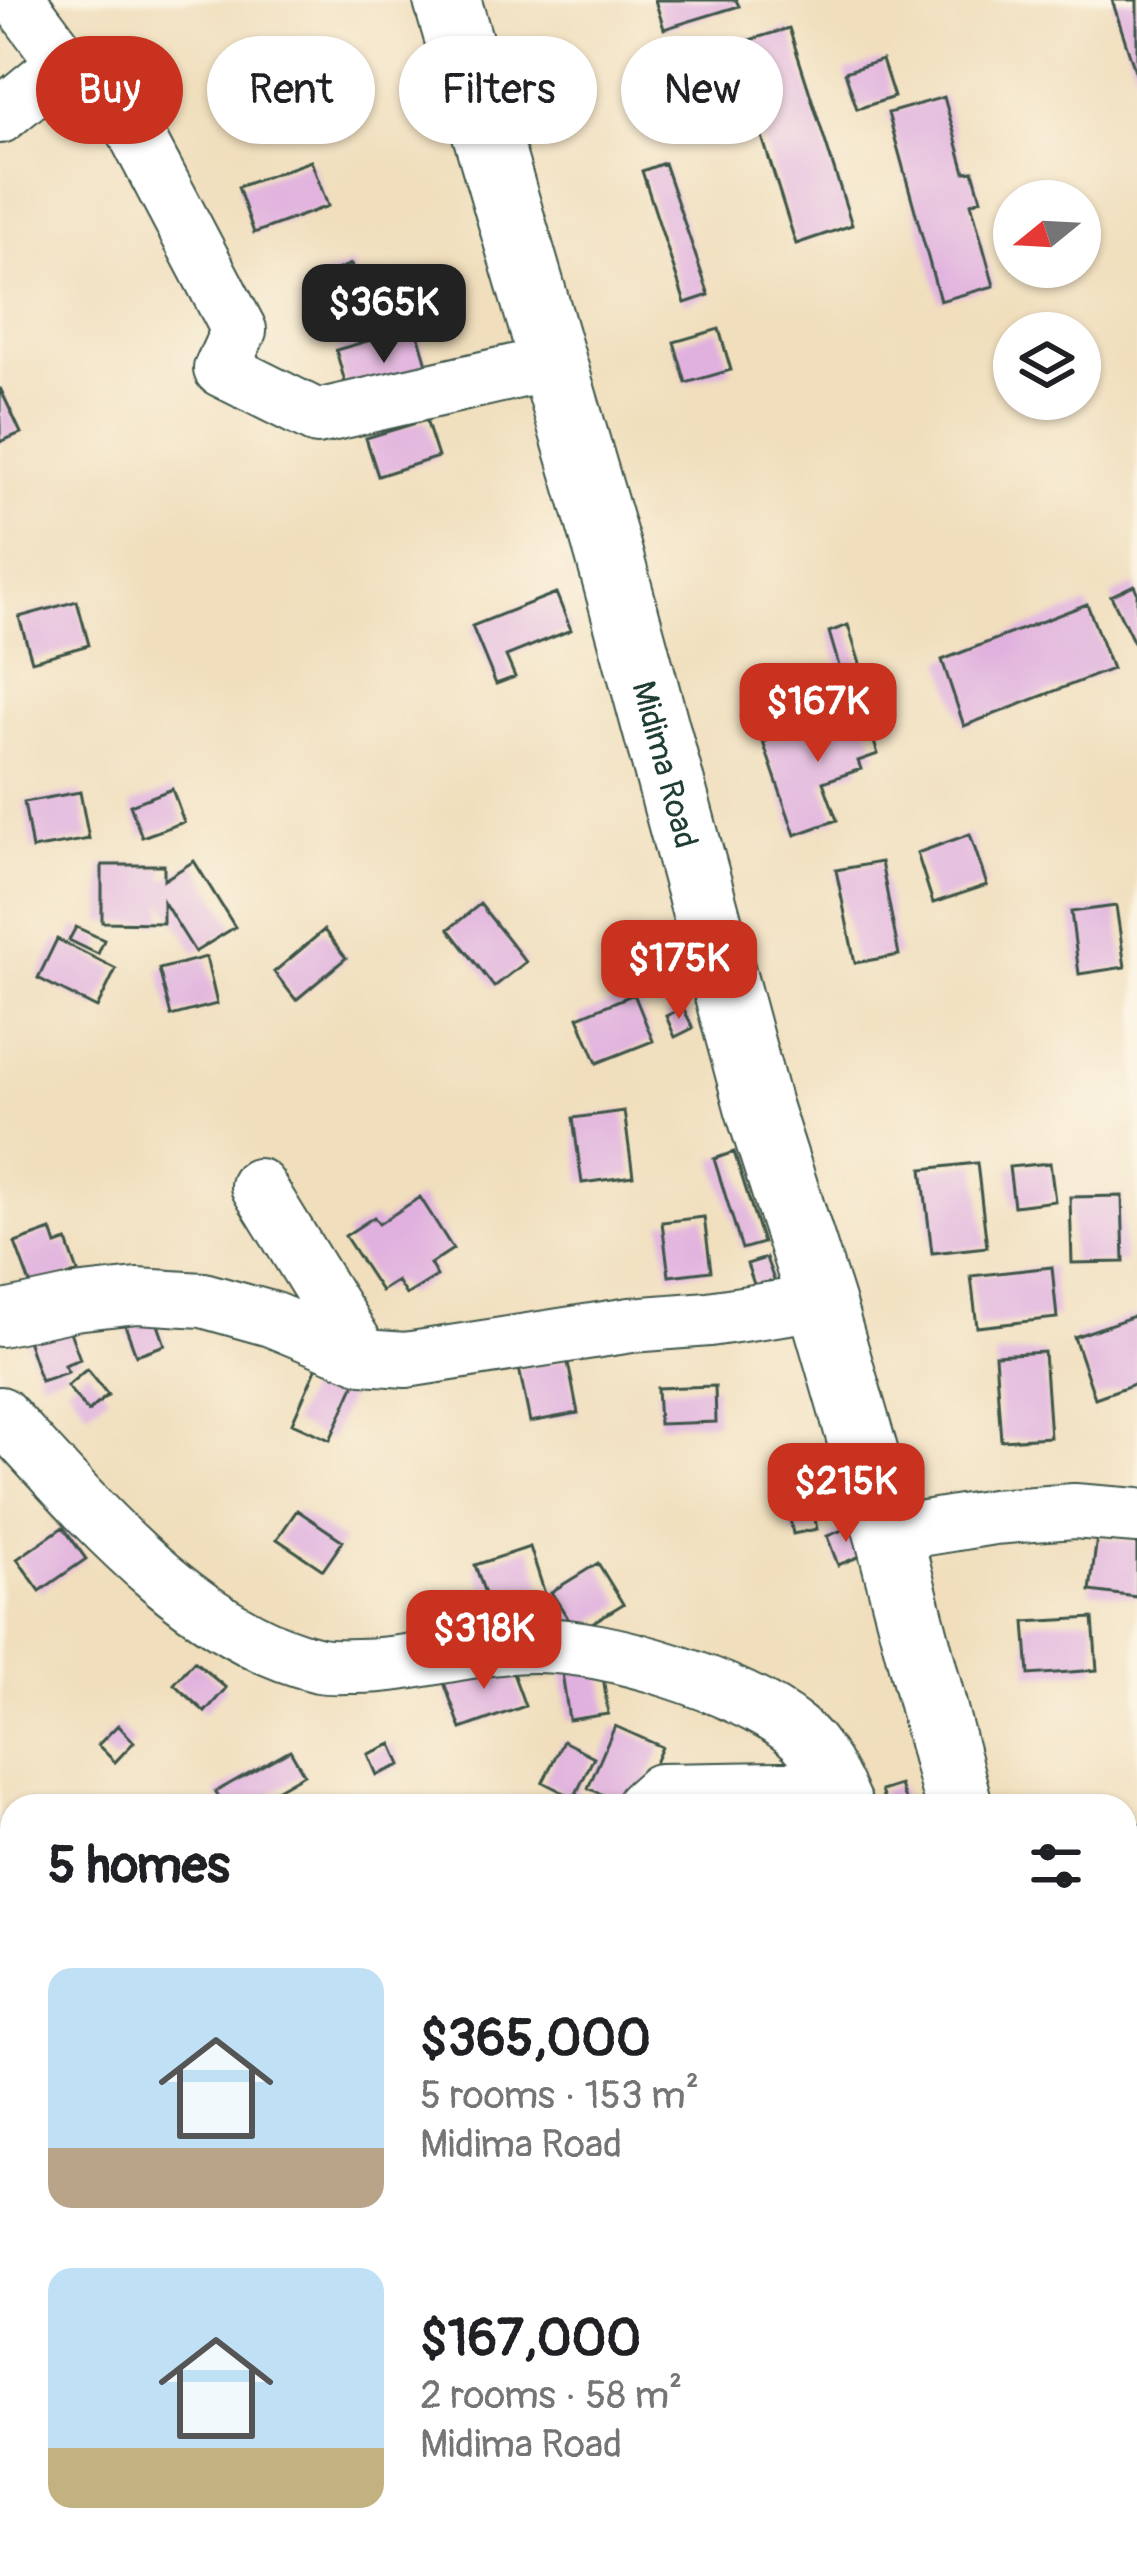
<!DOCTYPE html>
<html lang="en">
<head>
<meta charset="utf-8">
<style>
  body { margin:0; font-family:Pangolin,sans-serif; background:#f2f2f2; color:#202124; height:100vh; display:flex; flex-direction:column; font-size:45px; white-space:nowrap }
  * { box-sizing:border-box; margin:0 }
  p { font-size:39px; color:#757577 }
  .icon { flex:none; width:66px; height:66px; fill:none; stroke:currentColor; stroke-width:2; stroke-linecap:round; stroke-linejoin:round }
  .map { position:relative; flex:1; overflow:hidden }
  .side { position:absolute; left:0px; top:1794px; width:1137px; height:768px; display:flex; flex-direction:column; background:#fff; border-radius:36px 36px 0 0; box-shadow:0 3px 9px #0004 }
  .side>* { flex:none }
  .guide { position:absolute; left:36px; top:36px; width:1065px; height:108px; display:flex; gap:24px }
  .needle { width:78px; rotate:252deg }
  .buttons { position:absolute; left:993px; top:180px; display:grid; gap:24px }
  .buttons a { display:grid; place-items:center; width:108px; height:108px; border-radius:50%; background:#fff; box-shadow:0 3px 9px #0004; font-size:60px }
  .price { position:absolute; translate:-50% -102px; padding:0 27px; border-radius:24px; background:#c8321e; color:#fff; font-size:39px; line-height:78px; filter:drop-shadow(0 3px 6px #0008) }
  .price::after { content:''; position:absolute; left:50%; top:72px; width:36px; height:27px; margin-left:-18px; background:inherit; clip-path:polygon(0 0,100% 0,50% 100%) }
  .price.selected { background:#222; color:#fff }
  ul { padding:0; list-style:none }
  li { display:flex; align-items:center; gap:36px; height:300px; padding:0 48px }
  li span { display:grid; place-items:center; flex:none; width:336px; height:240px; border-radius:24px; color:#555 }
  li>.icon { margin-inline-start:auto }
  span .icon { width:144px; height:144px; fill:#fffc; stroke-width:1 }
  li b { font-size:51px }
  h2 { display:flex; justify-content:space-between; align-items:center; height:144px; padding:0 48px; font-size:51px }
  .tag { padding:0 42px; border-radius:54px; background:#fff; box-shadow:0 3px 9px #0004; font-size:42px; line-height:108px }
  .tag.selected { background:#c8321e; color:#fff }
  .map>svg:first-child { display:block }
  .building { fill:#e0b0de }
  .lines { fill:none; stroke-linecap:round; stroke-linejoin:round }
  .minor-casing { stroke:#3e5548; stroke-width:58 }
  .major-casing { stroke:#3e5548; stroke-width:70 }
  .path { stroke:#3e5548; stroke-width:8; stroke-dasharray:3 9; stroke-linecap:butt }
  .minor { stroke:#fff; stroke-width:54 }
  .major { stroke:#fff; stroke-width:66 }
  .labels { text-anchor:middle; stroke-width:9; stroke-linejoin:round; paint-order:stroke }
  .street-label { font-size:33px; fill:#1f3d34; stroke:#fcf5e5 }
</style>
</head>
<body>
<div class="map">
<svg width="1137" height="2562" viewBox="0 0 1137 2562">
  <rect width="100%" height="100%" fill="#fcf5e5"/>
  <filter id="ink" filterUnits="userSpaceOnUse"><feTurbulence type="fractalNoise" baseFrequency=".00833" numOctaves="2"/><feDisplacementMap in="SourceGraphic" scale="24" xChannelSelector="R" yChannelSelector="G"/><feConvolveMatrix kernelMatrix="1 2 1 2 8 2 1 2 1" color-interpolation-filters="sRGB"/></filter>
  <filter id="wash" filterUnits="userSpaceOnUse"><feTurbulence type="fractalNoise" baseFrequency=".004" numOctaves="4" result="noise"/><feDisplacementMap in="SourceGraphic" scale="48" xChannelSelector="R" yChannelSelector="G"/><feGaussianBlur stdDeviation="2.7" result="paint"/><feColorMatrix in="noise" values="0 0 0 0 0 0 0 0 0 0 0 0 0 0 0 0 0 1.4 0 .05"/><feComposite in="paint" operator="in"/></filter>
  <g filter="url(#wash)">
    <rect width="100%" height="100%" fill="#f0debc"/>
    <g id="blocks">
      <!-- building -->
      <path class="building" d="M655 0H736L739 6 664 29Z
        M1112 0H1137V74H1136Z
        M789 28 852 225 796 244 733 45Z
        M882 60 894 97 857 109 845 72Z
        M944 97 965 172 973 171 981 199 971 203 994 286 940 301 888 113Z
        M311 161 328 206 254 233 238 187Z
        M664 163 709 295 685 303 642 171Z
        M351 264 374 322 331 339 308 282Z
        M416 327 432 381 351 404 336 350Z
        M719 329 731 370 686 383 674 342Z
        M0 388 21 433 0 442Z
        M426 420 438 457 378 476 366 438Z
        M1134 585 1137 592V649L1111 596Z
        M556 593 571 630 506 656 515 677 496 684 472 626Z
        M77 601 89 645 32 661 19 617Z
        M1087 604 1112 669 964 726 942 660Z
        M848 625 864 677 844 683 829 632Z
        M863 709 878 754 858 761 861 769 823 782 837 820 795 835 763 742Z
        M172 789 184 822 142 837 130 805Z
        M80 792 89 839 32 849 24 802Z
        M970 834 987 885 933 903 917 853Z
        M194 861 235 927 195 952 163 901V923L102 922V865H164V880Z
        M881 862 899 955 855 963 836 870Z
        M480 904 526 962 494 987 449 929Z
        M1116 906 1125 967 1079 974 1071 912Z
        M76 927 104 940 98 954 69 940Z
        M324 930 346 958 296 1000 274 972Z
        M57 939 116 969 97 1008 38 978Z
        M206 957 217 1004 171 1016 159 969Z
        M634 994 653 1041 597 1063 578 1017Z
        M683 1008 693 1028 675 1037 666 1016Z
        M624 1111 633 1176 582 1183 573 1118Z
        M734 1152 763 1243 742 1249 714 1159Z
        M977 1163 987 1247 932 1253 922 1169Z
        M1050 1163 1055 1201 1014 1206 1009 1167Z
        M1122 1196 1124 1262 1072 1263 1070 1197Z
        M420 1197 453 1249 430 1264 437 1276 406 1295 397 1281 381 1291 345 1236 374 1217 379 1224Z
        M704 1217 711 1271 669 1276 662 1222Z
        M51 1230 56 1245 67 1241 78 1272 32 1289 15 1243Z
        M766 1258 774 1280 755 1287 747 1264Z
        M1052 1267 1057 1318 977 1327 971 1276Z
        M152 1307 165 1345 136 1355 122 1317Z
        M1137 1315V1383L1095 1398 1074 1337Z
        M68 1326 80 1359 64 1365 68 1372 41 1381 27 1340Z
        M1044 1352 1050 1437 1001 1440 995 1355Z
        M567 1358 578 1413 530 1422 519 1368Z
        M319 1362 357 1379 330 1440 292 1423Z
        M87 1369 108 1395 88 1412 67 1386Z
        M715 1386 716 1422 659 1424 657 1388Z
        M811 1498 817 1529 793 1534 787 1503Z
        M297 1510 343 1541 323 1570 277 1539Z
        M855 1525 866 1554 838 1565 827 1536Z
        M63 1527 86 1559 40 1591 17 1559Z
        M1097 1537 1137 1542V1597L1090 1591Z
        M530 1547 545 1594 491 1611 475 1565Z
        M598 1563 623 1604 577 1632 551 1592Z
        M1093 1618 1097 1670 1029 1675 1025 1622Z
        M506 1654 525 1706 461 1729 442 1677Z
        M601 1659 608 1714 569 1720 561 1665Z
        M194 1661 226 1688 205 1712 174 1684Z
        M118 1725 134 1742 115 1762 98 1745Z
        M615 1726 662 1747 636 1806H629L588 1788Z
        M563 1741 594 1757 574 1798 543 1782Z
        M392 1744 401 1765 377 1775 368 1754Z
        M290 1750 304 1774 248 1806H223L215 1792Z
        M900 1785 907 1806H886L881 1791Z
        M0 2051 12 2058V2084L0 2104Z
        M84 2550H125L124 2561H84Z
        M506 2550H567V2551L529 2562H509Z
        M794 2550H836L834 2562H793Z"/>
    </g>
  </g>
  <g filter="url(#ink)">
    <use href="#blocks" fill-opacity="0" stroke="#3e5548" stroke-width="3"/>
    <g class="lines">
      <defs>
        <path id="minor" d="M57 53 119 102 239 330 221 369 317 417 553 363
          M0 116 65 63 18 0
          M258 1186 363 1357
          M0 1319 74 1303 137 1296 203 1300 271 1319 363 1357 406 1360 631 1325 709 1319 821 1302
          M0 1414C86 1507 191 1635 319 1665 331 1667 344 1666 356 1666 417 1666 476 1644 537 1645 608 1645 740 1686 795 1730 818 1748 833 1780 845 1806
          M888 1534 993 1517 1074 1511 1137 1516
          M643 1806 660 1791 837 1788
          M1125 1849 1137 1852
          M1089 2562 1137 2551"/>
        <g id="major">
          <path id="s1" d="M447 0 609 554 758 1106 821 1302 888 1534 959 1806"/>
          <path d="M1080 2550 1081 2562"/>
        </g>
      </defs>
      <!-- minor casing -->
      <use href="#minor" class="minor-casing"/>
      <!-- major casing -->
      <use href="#major" class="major-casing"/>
      <!-- path -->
      <path class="path" d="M0 1988 12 1993
        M58 2550 61 2562
        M635 2550 642 2562
        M31 2562 39 2550"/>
      <!-- minor -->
      <use href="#minor" class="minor"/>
      <!-- major -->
      <use href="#major" class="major"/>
    </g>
  </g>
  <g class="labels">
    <!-- street labels -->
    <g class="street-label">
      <text dy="12" stroke="none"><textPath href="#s1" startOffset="795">Midima Road</textPath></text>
    </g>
  </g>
</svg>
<div class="buttons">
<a><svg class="needle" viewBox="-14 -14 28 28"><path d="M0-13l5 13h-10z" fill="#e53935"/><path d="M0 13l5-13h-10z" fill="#757577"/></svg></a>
<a><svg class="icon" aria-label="layers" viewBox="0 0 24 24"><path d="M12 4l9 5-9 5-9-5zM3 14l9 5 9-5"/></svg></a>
</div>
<b class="price selected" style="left:384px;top:366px">$365K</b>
<b class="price" style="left:818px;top:765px">$167K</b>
<b class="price" style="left:679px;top:1022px">$175K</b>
<b class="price" style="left:846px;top:1545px">$215K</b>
<b class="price" style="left:484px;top:1692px">$318K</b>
<div class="guide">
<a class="tag selected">Buy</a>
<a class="tag">Rent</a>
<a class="tag">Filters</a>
<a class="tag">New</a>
</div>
<section class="side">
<h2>5 homes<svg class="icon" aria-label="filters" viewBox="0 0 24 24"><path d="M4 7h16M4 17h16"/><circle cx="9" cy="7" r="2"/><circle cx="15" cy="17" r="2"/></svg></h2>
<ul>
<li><span style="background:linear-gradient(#bfe0f5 75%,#b9a48a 0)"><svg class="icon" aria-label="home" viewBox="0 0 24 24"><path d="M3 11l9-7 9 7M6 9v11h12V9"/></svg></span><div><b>$365,000</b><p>5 rooms · 153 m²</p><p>Midima Road</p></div></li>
<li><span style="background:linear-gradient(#bfe0f5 75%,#c2b280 0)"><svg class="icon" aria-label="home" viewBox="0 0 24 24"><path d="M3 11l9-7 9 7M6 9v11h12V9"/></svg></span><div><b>$167,000</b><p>2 rooms · 58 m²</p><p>Midima Road</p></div></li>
</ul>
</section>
</div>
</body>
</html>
